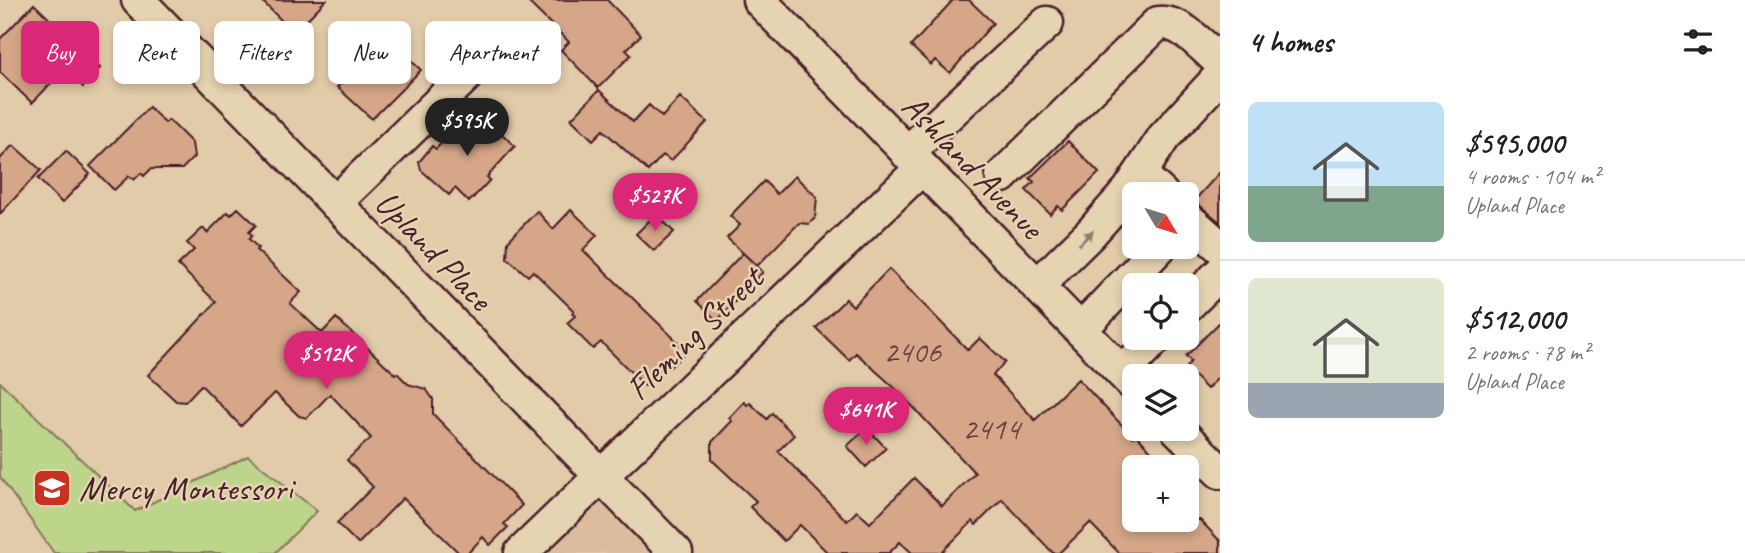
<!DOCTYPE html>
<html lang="en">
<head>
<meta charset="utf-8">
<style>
  body { margin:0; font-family:Caveat,sans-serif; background:#f6f6f6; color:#202124; height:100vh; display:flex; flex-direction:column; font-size:26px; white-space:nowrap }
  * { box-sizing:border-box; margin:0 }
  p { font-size:23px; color:#757577 }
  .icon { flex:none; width:38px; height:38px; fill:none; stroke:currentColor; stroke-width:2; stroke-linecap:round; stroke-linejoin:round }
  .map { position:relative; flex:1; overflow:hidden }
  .sheet { display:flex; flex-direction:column; background:#fff; width:525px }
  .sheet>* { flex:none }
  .hud { position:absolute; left:21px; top:21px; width:665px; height:63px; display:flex; gap:14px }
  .needle { width:46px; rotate:128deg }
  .controls { position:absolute; left:1122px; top:182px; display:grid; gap:14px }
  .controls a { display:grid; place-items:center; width:77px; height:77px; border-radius:10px; background:#fff; box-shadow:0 4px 10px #0003; font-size:35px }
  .price { position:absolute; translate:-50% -60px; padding:0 16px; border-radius:24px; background:#db2777; color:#fff; font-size:23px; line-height:46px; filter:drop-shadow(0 2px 4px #0008) }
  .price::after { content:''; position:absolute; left:50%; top:42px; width:21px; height:16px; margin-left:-10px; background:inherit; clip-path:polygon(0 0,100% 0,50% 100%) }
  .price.current { background:#222; color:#fff }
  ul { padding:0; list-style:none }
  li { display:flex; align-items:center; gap:21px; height:175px; padding:0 28px }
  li+li { border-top:2px solid #e0e0e0 }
  li span { display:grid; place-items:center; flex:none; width:196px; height:140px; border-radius:10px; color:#555 }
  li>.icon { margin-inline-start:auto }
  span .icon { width:84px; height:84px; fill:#fffc; stroke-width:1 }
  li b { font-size:30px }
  h2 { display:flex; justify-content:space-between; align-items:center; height:84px; padding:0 28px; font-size:30px }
  .chip { padding:0 24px; border-radius:10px; background:#fff; box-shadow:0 4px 10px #0003; font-size:24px; line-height:63px }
  .chip.current { background:#db2777; color:#fff }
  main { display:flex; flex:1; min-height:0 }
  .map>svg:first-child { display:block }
  .built { fill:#dbbd9d }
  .green { fill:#bdd48b; stroke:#847a5b; stroke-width:2 }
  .building { fill:#d5a687; stroke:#4a1f2b; stroke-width:2 }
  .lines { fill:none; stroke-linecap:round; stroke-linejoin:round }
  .minor-casing { stroke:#4a1f2b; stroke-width:37 }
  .minor { stroke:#e5d4b1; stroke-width:32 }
  .oneway { fill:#987a6e }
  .labels { text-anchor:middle; stroke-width:5; stroke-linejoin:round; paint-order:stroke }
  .number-label { font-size:32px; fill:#6d4142 }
  .street-label { font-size:35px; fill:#4a1f2b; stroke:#e5d4b1 }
  .poi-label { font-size:35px; fill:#4a1f2b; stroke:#e5d4b1; text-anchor:start }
</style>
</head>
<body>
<main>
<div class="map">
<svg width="1220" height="553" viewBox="0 0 1220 553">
  <rect width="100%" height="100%" fill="#e2cba9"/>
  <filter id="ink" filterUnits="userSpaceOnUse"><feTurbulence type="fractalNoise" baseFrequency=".0143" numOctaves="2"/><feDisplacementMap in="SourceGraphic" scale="14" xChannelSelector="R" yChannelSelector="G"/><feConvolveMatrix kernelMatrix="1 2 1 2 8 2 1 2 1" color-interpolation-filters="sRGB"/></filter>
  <g filter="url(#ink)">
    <!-- built -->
    <path class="built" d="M601 475 676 553H521Z"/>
    <!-- green -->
    <path class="green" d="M0 382 135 511 248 456 317 511 275 553H54L0 477Z"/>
    <!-- building -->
    <path class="building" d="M261 0H326L294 33Z
      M526 0H607L641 35 626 50 631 55 598 88 561 50 569 42Z
      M953 0H969L993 23 950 73 935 60 931 65 911 46Z
      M34 4 100 68 83 87 65 69 32 103 0 72V39Z
      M385 22 390 23 409 40 401 51 421 70 372 119 337 87 363 63 357 57 368 47 366 40 368 34 375 25Z
      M599 90 633 122 649 105 662 117 680 97 707 122 671 161 663 155 648 171 603 130 593 140 571 119Z
      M149 107 165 123 169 120 192 143 194 157 182 169H151L144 176 141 173 134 180 129 176 114 190 90 166Z
      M483 116 515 146 487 177 490 180 469 202 455 188 449 195 421 170 419 162 432 146 436 149 463 119 472 128Z
      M1068 141 1099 173 1062 210 1058 206 1050 214 1026 190 1034 182 1030 178Z
      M13 145 41 170 0 214V159Z
      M66 151 90 174 62 203 38 179Z
      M1220 172V222L1194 201Z
      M795 176 817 197 815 218 809 224 799 223 757 266 727 238 740 225 730 216 764 181 777 194Z
      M238 208 256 225 249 232 252 235 249 239 258 248 256 250 301 292 290 303 322 333 336 318 395 374 397 373 408 384 426 389 433 399V414L522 505 504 524 508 527 490 545 483 537 468 553H459L403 498 358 544 337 523 373 487 347 460 371 438 330 394 307 418 299 416 275 393 241 426 201 385 185 402 176 401 148 375 216 302 178 265 194 250 187 243 203 228 207 233 228 212 231 215Z
      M571 210 597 235 583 250 687 351 670 367 667 364 645 386 601 342 593 349 567 323 575 316 572 313 574 311 533 271 528 276 507 258 508 241 537 211 553 229Z
      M656 214 674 232 654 251 636 234Z
      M743 253 763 272 717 321 697 301Z
      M889 269 968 350 980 338 1005 362 993 375 1035 420 1078 379 1133 437 1136 435 1155 455 1142 467H1134V520H1200L1220 541V553H1119L1090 523 1059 553H1053L1002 499 976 525 973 521 941 553H912L900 542 889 553H828L800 525 784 541 750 507 756 501 712 460V442L732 421 729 418 744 402 747 405 750 403 767 419 772 413 794 435 778 451 847 521 857 511 870 523 914 478 942 506 975 473 898 391 856 353 849 360 816 328 846 299 853 306Z
      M1220 322V376L1207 389 1186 368 1191 361 1186 356Z
      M867 428 886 448 866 467 847 446Z"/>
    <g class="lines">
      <defs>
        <path id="minor" d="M138 0 676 553
          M759 0 1134 385
          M907 153 1047 23
          M1140 174 1162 194
          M1002 176 1158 23C1181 20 1204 48 1220 62
          M335 203 467 75
          M1186 217 1220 247
          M1037 286 1090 234 1129 190 1164 137 1220 76
          M1186 307 1220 273
          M1080 330 1160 247
          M1122 373 1156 338
          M1177 429 1220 472
          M521 553 921 169"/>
      </defs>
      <!-- minor casing -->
      <use href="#minor" class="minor-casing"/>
      <!-- minor -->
      <use href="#minor" class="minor"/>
    </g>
    <!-- one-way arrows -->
    <defs><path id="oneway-solid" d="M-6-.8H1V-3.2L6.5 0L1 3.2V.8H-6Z" transform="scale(1.75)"/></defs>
    <use class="oneway" href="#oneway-solid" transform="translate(1086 238) rotate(-46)"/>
  </g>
  <!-- icons -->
  <defs>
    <symbol id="school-square" viewBox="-11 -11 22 22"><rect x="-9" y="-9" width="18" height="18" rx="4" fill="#c8321e" stroke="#e5d4b1"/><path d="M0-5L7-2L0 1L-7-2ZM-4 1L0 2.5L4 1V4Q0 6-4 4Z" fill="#fff"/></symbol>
  </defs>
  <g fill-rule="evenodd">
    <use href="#school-square" x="30" y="466" width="44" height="44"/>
  </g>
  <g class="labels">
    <!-- number labels -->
    <g class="number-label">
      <text x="912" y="362">2406</text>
      <text x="991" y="439">2414</text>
    </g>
    <!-- street labels -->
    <g class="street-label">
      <text transform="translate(973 166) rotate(46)" y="12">Ashland Avenue</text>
      <text transform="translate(434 250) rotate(46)" y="12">Upland Place</text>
      <text transform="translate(694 333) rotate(-44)" y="12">Fleming Street</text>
    </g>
    <!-- poi labels -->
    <g class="poi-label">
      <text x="79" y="500">Mercy Montessori</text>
    </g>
  </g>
</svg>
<div class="controls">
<a><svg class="needle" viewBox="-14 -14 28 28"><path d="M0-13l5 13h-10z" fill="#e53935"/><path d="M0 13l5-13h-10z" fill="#757577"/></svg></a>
<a><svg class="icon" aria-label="locate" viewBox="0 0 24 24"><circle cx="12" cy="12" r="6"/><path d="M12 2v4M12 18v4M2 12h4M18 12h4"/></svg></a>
<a><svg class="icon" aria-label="layers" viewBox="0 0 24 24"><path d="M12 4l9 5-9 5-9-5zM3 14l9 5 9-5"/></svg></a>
<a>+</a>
</div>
<b class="price current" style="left:467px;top:158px">$595K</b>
<b class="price" style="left:655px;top:233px">$527K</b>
<b class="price" style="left:326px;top:391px">$512K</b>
<b class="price" style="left:866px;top:447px">$641K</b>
<div class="hud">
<a class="chip current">Buy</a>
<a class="chip">Rent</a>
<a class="chip">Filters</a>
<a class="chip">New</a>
<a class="chip">Apartment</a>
</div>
</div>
<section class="sheet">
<h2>4 homes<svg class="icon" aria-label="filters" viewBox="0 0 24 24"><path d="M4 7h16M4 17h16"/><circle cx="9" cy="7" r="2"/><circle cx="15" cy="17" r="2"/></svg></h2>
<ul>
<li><span style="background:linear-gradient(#bfe0f5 60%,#7fa58c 0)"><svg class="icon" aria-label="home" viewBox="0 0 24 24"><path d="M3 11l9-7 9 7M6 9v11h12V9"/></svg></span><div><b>$595,000</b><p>4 rooms · 104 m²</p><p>Upland Place</p></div></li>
<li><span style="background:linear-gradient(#dfe7d0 75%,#9aa5b1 0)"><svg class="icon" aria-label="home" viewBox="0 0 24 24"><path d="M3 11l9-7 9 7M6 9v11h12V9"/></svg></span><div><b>$512,000</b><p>2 rooms · 78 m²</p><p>Upland Place</p></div></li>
</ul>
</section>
</main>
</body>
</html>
